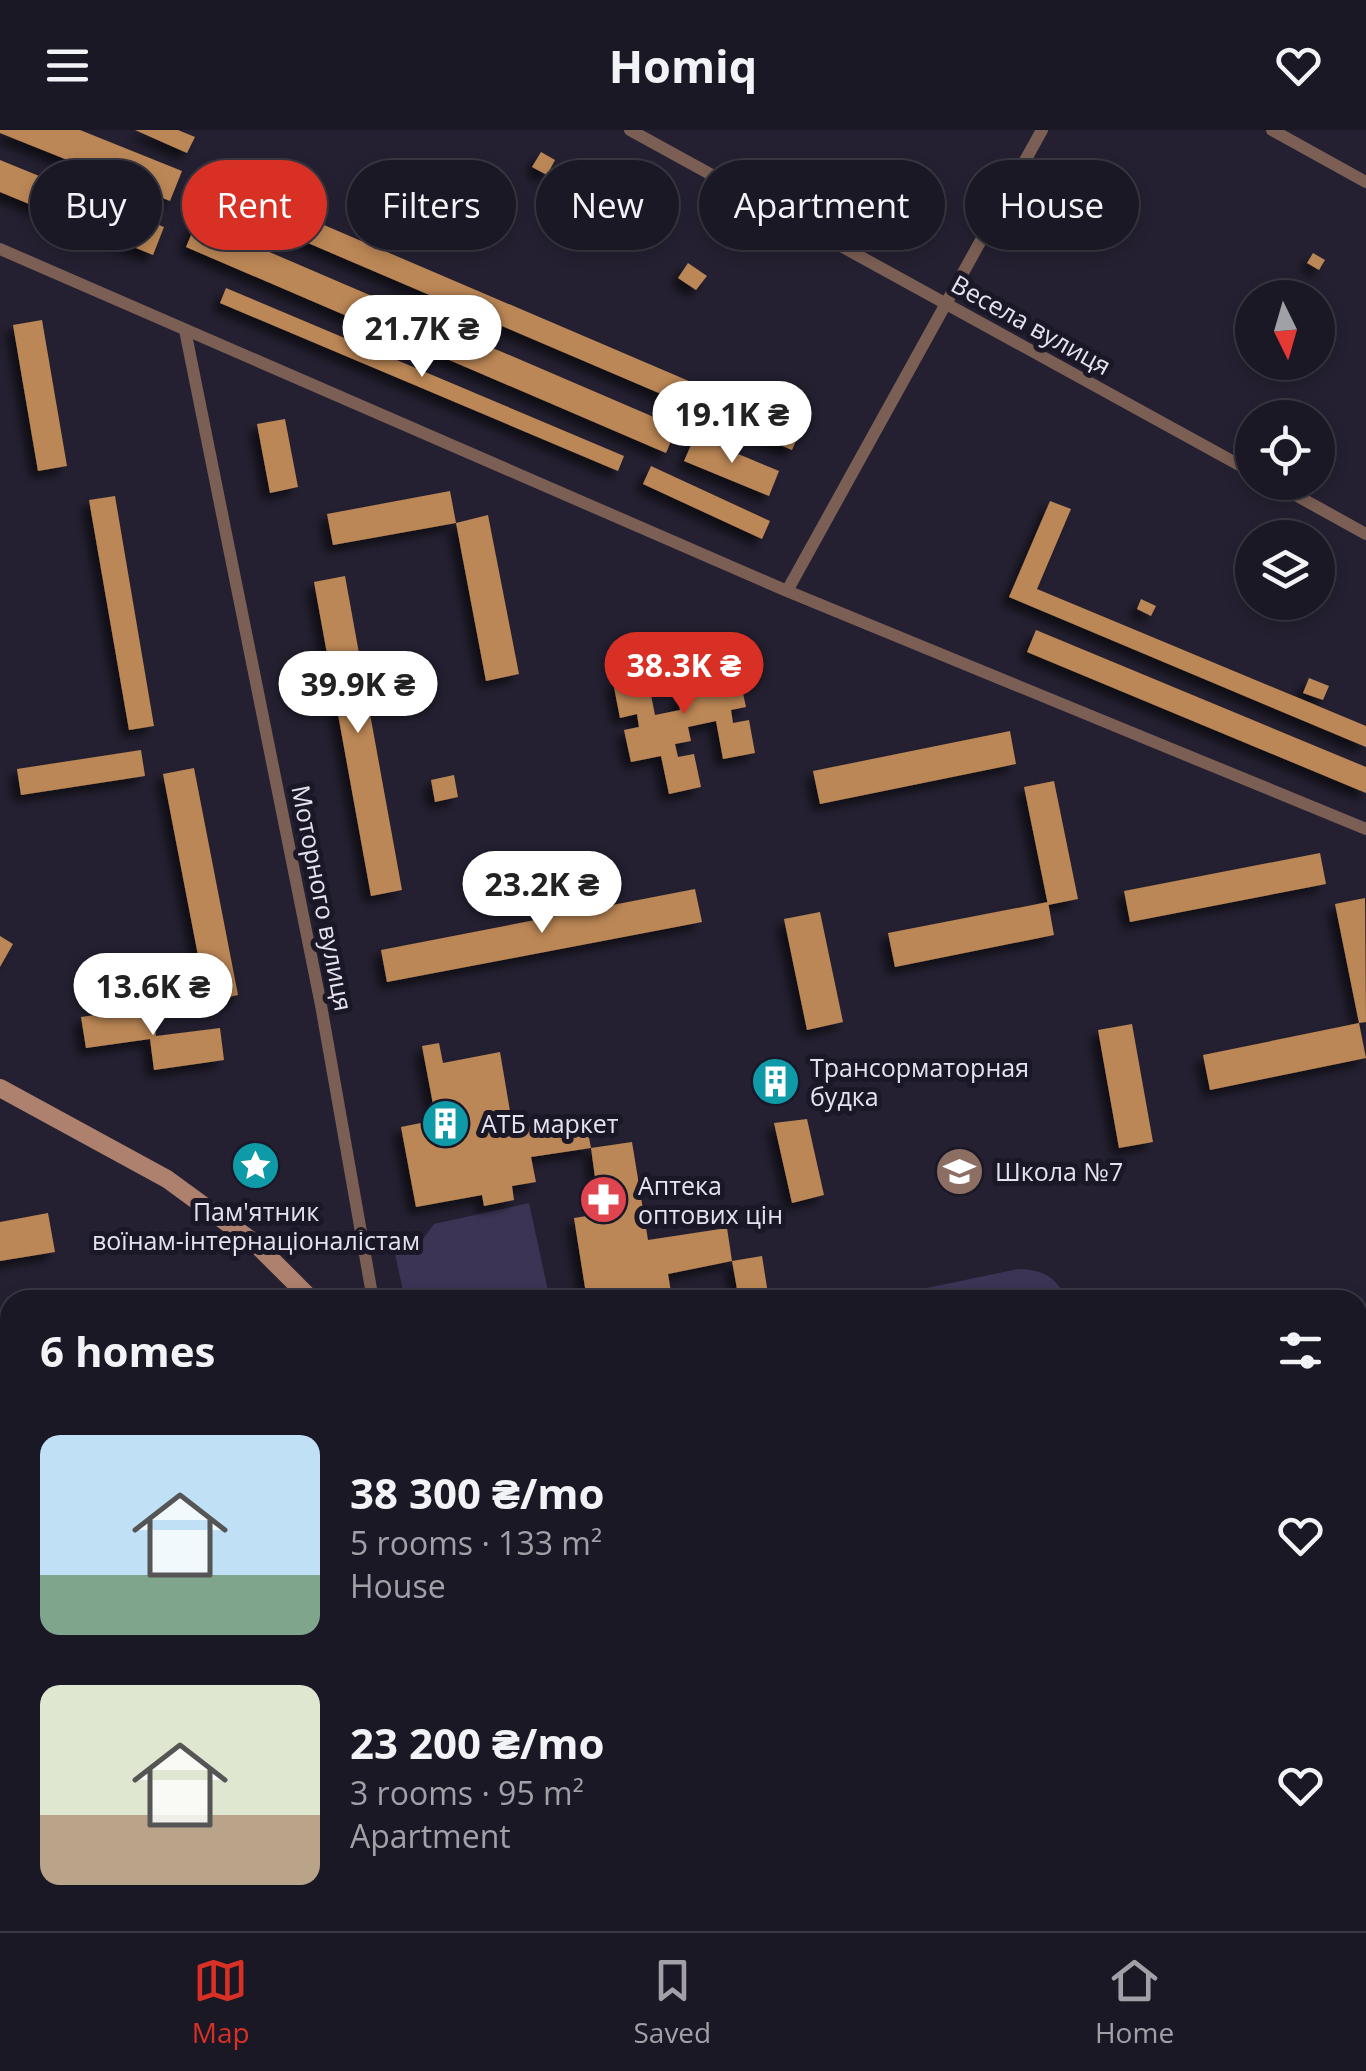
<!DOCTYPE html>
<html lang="en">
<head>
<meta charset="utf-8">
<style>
  body { margin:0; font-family:"Open Sans",sans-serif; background:#282532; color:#f1f3f6; height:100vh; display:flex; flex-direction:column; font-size:38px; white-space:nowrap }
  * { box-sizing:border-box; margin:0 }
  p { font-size:32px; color:#a0a0a7 }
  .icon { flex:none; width:55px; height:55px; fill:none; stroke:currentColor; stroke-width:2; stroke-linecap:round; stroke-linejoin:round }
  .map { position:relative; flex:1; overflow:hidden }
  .drawer { position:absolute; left:0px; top:1160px; width:1368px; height:642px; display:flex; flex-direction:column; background:#1b1825; border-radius:30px 30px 0 0; box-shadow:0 5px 15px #0003,0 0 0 2px #393742 }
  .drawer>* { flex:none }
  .top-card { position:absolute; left:30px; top:30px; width:1308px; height:90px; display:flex; gap:20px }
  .needle { width:65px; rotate:175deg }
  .fabs { position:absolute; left:1235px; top:150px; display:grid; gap:20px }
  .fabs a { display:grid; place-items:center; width:100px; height:100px; border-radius:50%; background:#1b1825; box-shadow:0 5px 15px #0003,0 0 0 2px #393742; font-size:50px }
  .price { position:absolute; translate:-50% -85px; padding:0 22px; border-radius:35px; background:#fff; color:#222; font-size:32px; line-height:65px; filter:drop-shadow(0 2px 5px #0008) }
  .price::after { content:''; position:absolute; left:50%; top:60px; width:30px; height:22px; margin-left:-15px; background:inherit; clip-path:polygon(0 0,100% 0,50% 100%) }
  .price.current { background:#d93025; color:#fff }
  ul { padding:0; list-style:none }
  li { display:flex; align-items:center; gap:30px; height:250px; padding:0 40px }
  li span { display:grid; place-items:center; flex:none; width:280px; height:200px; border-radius:20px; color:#555 }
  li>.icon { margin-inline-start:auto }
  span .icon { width:120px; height:120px; fill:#fffc; stroke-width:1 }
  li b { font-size:42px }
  h2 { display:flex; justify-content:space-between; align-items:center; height:120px; padding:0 40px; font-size:42px }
  .pill { padding:0 35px; border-radius:45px; background:#1b1825; box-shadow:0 5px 15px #0003,0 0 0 2px #393742; font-size:35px; line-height:90px }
  .pill.current { background:#d93025; color:#fff }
  header { display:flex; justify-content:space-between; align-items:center; height:130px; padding:0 40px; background:#1b1825; font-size:45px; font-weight:700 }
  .tab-bar { display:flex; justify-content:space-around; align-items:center; height:140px; border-top:2px solid #393742; background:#1b1825; font-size:28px; color:#a0a0a7 }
  .tab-bar a { display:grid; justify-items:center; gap:5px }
  .tab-bar .current { color:#d93025 }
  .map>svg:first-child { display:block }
  .green { fill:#3b3454 }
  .building { fill:#bc8756; filter:url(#shadow) }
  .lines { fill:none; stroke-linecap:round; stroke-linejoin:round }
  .street { stroke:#7b5f54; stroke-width:12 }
  .secondary { stroke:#ae806e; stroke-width:18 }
  .labels { text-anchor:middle; stroke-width:10; stroke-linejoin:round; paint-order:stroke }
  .street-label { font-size:25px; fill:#e4e2ee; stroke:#1a1727 }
  .poi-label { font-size:25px; fill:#e4e2ee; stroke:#1a1727; text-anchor:start }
</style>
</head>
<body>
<header><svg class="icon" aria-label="menu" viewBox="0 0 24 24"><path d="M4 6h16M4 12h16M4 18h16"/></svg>Homiq<svg class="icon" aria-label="heart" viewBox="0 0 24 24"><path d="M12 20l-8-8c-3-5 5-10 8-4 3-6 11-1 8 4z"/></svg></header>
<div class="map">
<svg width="1366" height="1801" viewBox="0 0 1366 1801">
  <defs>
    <filter id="shadow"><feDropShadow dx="-7" dy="7" stdDeviation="5" flood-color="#0009"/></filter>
  </defs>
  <rect width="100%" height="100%" fill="#242031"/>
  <!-- green -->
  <path class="green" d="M529 1073 550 1170H405L394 1119 420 1113 434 1094Z
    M1018 1139C1041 1139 1058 1147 1066 1170H869Z
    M460 1793H549L552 1801H463Z"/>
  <!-- building -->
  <path class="building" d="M0 0H80L182 41 170 71 0 3Z
    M135 0H178L195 7 187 23Z
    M541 22 555 30 547 45 532 37Z
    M0 30 164 97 153 125 0 62Z
    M619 36 633 42 628 55 613 49Z
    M214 48 801 299 792 320 205 69Z
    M197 91 677 297 666 323 186 117Z
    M1313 123 1325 130 1319 140 1307 133Z
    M688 133 707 146 696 160 678 148Z
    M226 158 624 326 618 341 220 173Z
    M42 190 67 336 38 341 13 195Z
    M285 289 298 357 270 363 257 294Z
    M695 306 779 341 769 366 684 331Z
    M651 336 770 391 762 409 643 354Z
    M450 361 456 393 488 385 519 544 486 551 456 393 333 415 327 384Z
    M115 366 154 596 129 600 89 370Z
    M1050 371 1071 379 1037 459 1366 596V617L1009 467Z
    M345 446 402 760 371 766 314 452Z
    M1141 469 1156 476 1151 486 1137 479Z
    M1036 500 1366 637V663L1027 522Z
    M704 512 712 551 739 545 746 577 731 580 733 593 749 590 755 623 723 629 716 591 688 597 691 611 675 614 678 627 694 624 701 657 669 664 661 626 631 632 624 600 639 597 637 584 620 588 613 552 647 545 655 585 680 580 678 566 694 563 692 551 676 554 668 520Z
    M1309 548 1329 556 1323 570 1303 563Z
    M1010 601 1016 634 820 674 813 641Z
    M141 620 145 646 21 665 17 639Z
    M194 638 238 865 207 872 163 644Z
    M454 645 458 667 435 672 431 650Z
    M1054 651 1078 769 1048 775 1024 657Z
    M1320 723 1326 754 1130 792 1124 761Z
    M695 759 702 792 387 852 381 820Z
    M1365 768 1366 892 1359 893 1366 928 1210 960 1203 925 1359 893 1335 774Z
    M1048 772 1054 805 895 837 888 803Z
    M820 782 843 892 807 900 784 789Z
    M0 806 13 814 0 837Z
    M152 877 156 906 220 898 224 930 154 940 150 909 86 918 81 887Z
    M1132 894 1153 1012 1119 1018 1098 900Z
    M439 913 443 933 500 922 513 999 585 987 591 1018 531 1027 536 1052 512 1056 514 1070 484 1076 482 1065 416 1077 401 997 436 990 422 916Z
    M781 944 784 958 768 960 766 946Z
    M807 989 824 1065 792 1073 774 993Z
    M632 1012 648 1110 727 1098 732 1131 762 1126 769 1170H739L732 1131 668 1144 671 1162 657 1164 658 1170H587L574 1088 600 1084 591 1018Z
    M48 1083 55 1122 0 1131V1092Z
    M10 1200V1237L0 1239V1201Z
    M10 1372V1408L0 1412V1374Z
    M1366 1456V1617H1364L1358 1576V1458Z
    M1366 1702V1733L1358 1735V1704Z
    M10 1785V1792H56L58 1801H0V1787Z
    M85 1792H114V1801H85Z
    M358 1792H393V1794L360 1801Z
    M759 1792H793L794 1801H760Z
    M965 1792H997L998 1797 966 1801Z
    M1092 1792H1124L1126 1801H1093Z"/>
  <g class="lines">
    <!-- street -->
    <path class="street" d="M630 0 1252 342
      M1272 0 1366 52
      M0 119 787 461 1366 699
      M185 200 321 875 373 1170
      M1272 352 1366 404
      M787 461 1042 0
      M0 1460 10 1459
      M460 1792 463 1801
      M672 1792 674 1801
      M1356 1801 1366 1794"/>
    <!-- secondary -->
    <path class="secondary" d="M0 958 167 1049 256 1114 312 1170
      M571 1792 573 1801"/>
  </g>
  <!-- icons -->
  <defs>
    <symbol id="building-disc" viewBox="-11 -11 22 22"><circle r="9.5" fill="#0f9aa8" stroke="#1a1727"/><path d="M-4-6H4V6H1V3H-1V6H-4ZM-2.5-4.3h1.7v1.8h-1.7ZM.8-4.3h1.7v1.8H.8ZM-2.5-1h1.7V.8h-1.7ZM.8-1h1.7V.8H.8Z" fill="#fff"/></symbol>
    <symbol id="sight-disc" viewBox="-11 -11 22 22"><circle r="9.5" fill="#0f9aa8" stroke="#1a1727"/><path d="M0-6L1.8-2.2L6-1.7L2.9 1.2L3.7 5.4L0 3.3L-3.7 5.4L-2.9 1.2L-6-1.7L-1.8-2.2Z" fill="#fff"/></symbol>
    <symbol id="school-disc" viewBox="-11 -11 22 22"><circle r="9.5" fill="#8d6e63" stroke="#1a1727"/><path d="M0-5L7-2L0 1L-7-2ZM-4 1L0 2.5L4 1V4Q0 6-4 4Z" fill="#fff"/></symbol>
    <symbol id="pharmacy-disc" viewBox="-11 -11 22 22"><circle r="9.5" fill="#e0444e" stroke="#1a1727"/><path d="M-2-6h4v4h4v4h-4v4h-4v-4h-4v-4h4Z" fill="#fff"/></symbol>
  </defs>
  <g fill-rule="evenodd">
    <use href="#building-disc" x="748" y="924" width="55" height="55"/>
    <use href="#building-disc" x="418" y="966" width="55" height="55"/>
    <use href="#sight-disc" x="228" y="1008" width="55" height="55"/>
    <use href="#school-disc" x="932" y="1014" width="55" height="55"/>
    <use href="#pharmacy-disc" x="576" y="1042" width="55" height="55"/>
  </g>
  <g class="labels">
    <!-- street labels -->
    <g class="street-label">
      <text transform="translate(1031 195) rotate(29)" y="9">Весела вулиця</text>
      <text transform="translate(322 768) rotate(79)" y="9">Моторного вулиця</text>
    </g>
    <!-- poi labels -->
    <g class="poi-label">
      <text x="810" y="947">Трансорматорная<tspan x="810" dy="29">будка</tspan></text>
      <text x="481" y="1003">АТБ маркет</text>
      <text x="995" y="1051">Школа №7</text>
      <text x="638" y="1065">Аптека<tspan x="638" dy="29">оптових цін</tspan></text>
      <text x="256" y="1091" text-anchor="middle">Пам'ятник<tspan x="256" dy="29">воїнам-інтернаціоналістам</tspan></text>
    </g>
  </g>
</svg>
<div class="fabs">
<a><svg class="needle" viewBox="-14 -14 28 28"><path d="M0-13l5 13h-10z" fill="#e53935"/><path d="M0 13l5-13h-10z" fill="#a0a0a7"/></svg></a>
<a><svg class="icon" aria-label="locate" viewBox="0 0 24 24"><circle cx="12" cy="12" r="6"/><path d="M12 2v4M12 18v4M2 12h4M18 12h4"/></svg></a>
<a><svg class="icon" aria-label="layers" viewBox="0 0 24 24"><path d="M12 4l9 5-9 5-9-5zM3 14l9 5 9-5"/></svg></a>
</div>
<b class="price" style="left:422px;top:250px">21.7K ₴</b>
<b class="price" style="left:732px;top:336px">19.1K ₴</b>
<b class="price current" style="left:684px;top:587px">38.3K ₴</b>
<b class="price" style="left:358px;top:606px">39.9K ₴</b>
<b class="price" style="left:542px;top:806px">23.2K ₴</b>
<b class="price" style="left:153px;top:908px">13.6K ₴</b>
<div class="top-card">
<a class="pill">Buy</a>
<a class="pill current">Rent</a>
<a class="pill">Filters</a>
<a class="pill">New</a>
<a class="pill">Apartment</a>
<a class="pill">House</a>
</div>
<section class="drawer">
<h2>6 homes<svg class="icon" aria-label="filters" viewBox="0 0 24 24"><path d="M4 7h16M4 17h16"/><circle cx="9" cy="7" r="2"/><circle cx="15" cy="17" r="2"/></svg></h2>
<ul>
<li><span style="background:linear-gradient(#bfe0f5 70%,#7fa58c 0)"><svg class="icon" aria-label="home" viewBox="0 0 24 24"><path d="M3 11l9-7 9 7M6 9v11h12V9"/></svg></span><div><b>38 300 ₴/mo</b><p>5 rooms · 133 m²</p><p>House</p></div><svg class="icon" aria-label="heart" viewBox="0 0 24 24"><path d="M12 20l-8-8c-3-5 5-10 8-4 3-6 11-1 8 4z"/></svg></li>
<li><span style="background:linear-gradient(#dfe7d0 65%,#b9a48a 0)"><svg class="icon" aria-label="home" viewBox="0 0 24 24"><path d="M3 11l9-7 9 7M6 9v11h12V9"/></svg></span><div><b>23 200 ₴/mo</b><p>3 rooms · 95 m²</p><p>Apartment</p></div><svg class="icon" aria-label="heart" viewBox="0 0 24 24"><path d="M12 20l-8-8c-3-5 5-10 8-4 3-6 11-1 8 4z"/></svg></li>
</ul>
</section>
</div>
<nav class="tab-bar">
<a class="current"><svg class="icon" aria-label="map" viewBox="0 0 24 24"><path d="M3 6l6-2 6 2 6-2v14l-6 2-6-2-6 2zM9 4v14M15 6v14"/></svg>Map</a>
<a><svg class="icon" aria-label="saved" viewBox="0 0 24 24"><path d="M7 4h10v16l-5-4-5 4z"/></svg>Saved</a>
<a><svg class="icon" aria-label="home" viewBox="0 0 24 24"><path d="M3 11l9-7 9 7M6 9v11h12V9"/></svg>Home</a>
</nav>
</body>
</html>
